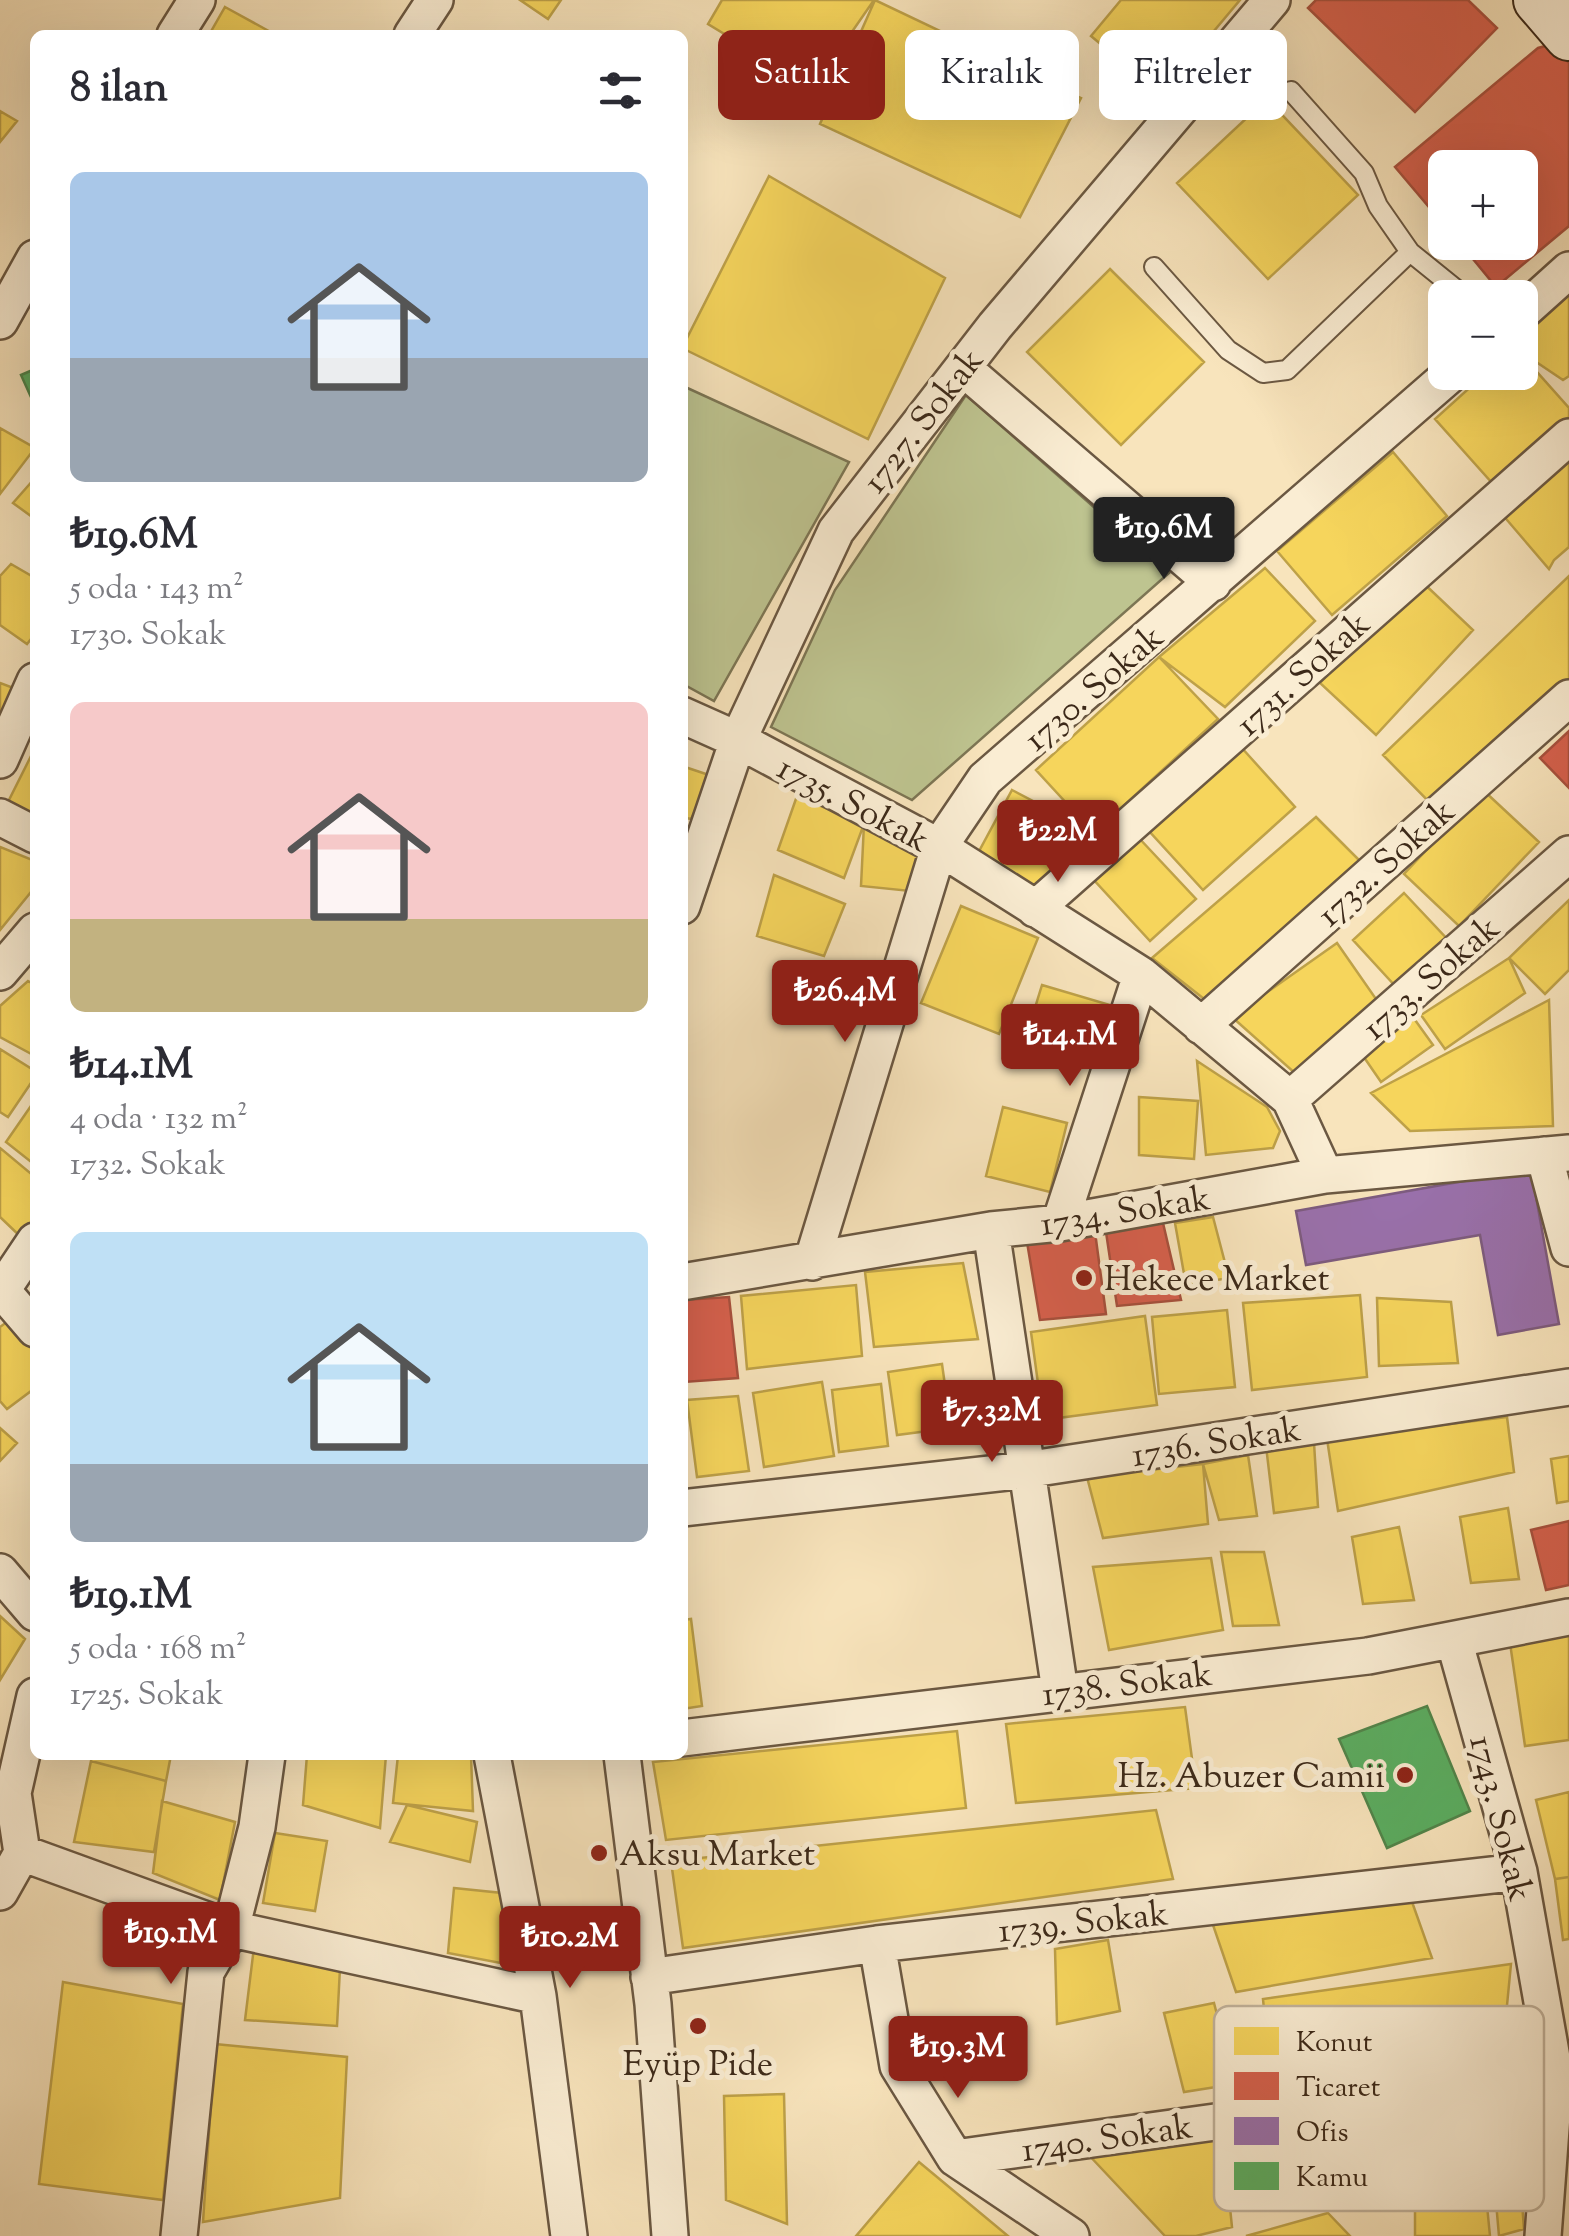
<!DOCTYPE html>
<html lang="tr">
<head>
<meta charset="utf-8">
<style>
  body { margin:0; font-family:"Sorts Mill Goudy",serif; background:#f7f7f7; color:#2b2b33; height:100vh; display:flex; flex-direction:column; font-size:38px; white-space:nowrap }
  * { box-sizing:border-box; margin:0 }
  p { font-size:32px; color:#7c7c81 }
  .icon { flex:none; width:55px; height:55px; fill:none; stroke:currentColor; stroke-width:2; stroke-linecap:round; stroke-linejoin:round }
  .map { position:relative; flex:1; overflow:hidden }
  .panel { position:absolute; left:30px; top:30px; width:658px; height:1730px; display:flex; flex-direction:column; background:#fff; border-radius:15px; box-shadow:0 10px 40px #0002 }
  .panel>* { flex:none }
  .hud { position:absolute; left:718px; top:30px; width:700px; height:90px; display:flex; gap:20px }
  .fabs { position:absolute; left:1428px; top:150px; display:grid; gap:20px }
  .fabs a { display:grid; place-items:center; width:110px; height:110px; border-radius:15px; background:#fff; box-shadow:0 10px 40px #0002; font-size:50px }
  .price { position:absolute; translate:-50% -85px; padding:0 22px; border-radius:10px; background:#8f2418; color:#fff; font-size:32px; line-height:65px; filter:drop-shadow(0 2px 5px #0008) }
  .price::after { content:''; position:absolute; left:50%; top:60px; width:30px; height:22px; margin-left:-15px; background:inherit; clip-path:polygon(0 0,100% 0,50% 100%) }
  .price.active { background:#222; color:#fff }
  ul { padding:0; list-style:none }
  li { display:grid; align-content:center; gap:20px; height:530px; padding:0 40px }
  li span { display:grid; place-items:center; height:310px; border-radius:15px; color:#555 }
  li>.icon { margin-inline-start:auto }
  span .icon { width:180px; height:180px; fill:#fffc; stroke-width:1 }
  li b { font-size:42px }
  h2 { display:flex; justify-content:space-between; align-items:center; height:120px; padding:0 40px; font-size:42px }
  .pill { padding:0 35px; border-radius:15px; background:#fff; box-shadow:0 10px 40px #0002; font-size:35px; line-height:90px }
  .pill.active { background:#8f2418; color:#fff }
  .map>svg:first-child { display:block }
  .green { fill:#bec490; stroke:#7d7654; stroke-width:2.5 }
  .homes { fill:#f6d55c; stroke:#bea148; stroke-width:2.5 }
  .shops { fill:#d6604d; stroke:#a8503d; stroke-width:2.5 }
  .offices { fill:#9970ab; stroke:#7d5b7f; stroke-width:2.5 }
  .public { fill:#5aae61; stroke:#51864b; stroke-width:2.5 }
  .lines { fill:none; stroke-linecap:round; stroke-linejoin:round }
  .lane-casing { stroke:#6b5842; stroke-width:22 }
  .street-casing { stroke:#6b5842; stroke-width:40 }
  .secondary-casing { stroke:#3c2919; stroke-width:52 }
  .lane { stroke:#faedd3; stroke-width:18 }
  .street { stroke:#faedd3; stroke-width:35 }
  .secondary { stroke:#faedd3; stroke-width:48 }
  .poi-dot { fill:#8f2418; stroke:#faedd3; stroke-width:4 }
  .labels { text-anchor:middle; stroke-width:10; stroke-linejoin:round; paint-order:stroke }
  .street-label { font-size:35px; fill:#3c2919; stroke:#faedd3 }
  .poi-label { font-size:35px; fill:#3c2919; stroke:#faedd3; text-anchor:start }
  .key { fill:#faedd3; stroke:#c1b29b; stroke-width:2.5 }
  .key-label { font-size:28px; fill:#3c2919 }
</style>
</head>
<body>
<div class="map">
<svg width="1569" height="2236" viewBox="0 0 1569 2236">
  <rect width="100%" height="100%" fill="#f8e4bc"/>
  <filter id="stains"><feTurbulence type="fractalNoise" baseFrequency=".002" numOctaves="4"/><feColorMatrix values="0 0 0 0 .2 0 0 0 0 .09 0 0 0 0 .02 0 0 0 .5 -.17"/></filter>
  <radialGradient id="worn" r=".72"><stop offset=".6" stop-color="#630" stop-opacity="0"/><stop offset="1" stop-color="#630" stop-opacity=".3"/></radialGradient>
  <!-- green -->
  <path class="green" d="M683 386 849 462 714 701 683 684Z
    M966 395 1169 573 912 800 771 727 835 590Z"/>
  <!-- homes -->
  <path class="homes" d="M520 0H561L548 19Z
    M722 0H874L813 88 708 24Z
    M875 0 1081 98 1020 217 820 124Z
    M1121 0H1240L1161 94 1091 36Z
    M225 7 276 35H209Z
    M1267 99 1358 195 1268 279 1177 183Z
    M0 111 17 121 0 142Z
    M769 176 945 278 868 439 682 348Z
    M1110 269 1204 362 1121 445 1027 352Z
    M1569 276V376L1563 380 1520 351V341Z
    M1520 353 1569 408V417L1493 484 1435 419 1487 372H1520Z
    M0 428 35 448 0 494Z
    M1393 452 1447 516 1332 615 1277 551Z
    M1569 454V547L1554 560 1549 569 1501 513Z
    M35 478V519L13 503Z
    M11 564 35 578V634L27 644 0 625V576Z
    M1265 568 1315 621 1225 707 1159 657Z
    M1569 576V683L1437 810 1383 755Z
    M1418 578 1473 630 1376 735 1320 683Z
    M1159 657 1218 719 1094 833 1036 770Z
    M0 683 16 689 0 728Z
    M1241 747 1295 807 1203 890 1149 831Z
    M34 750H35V815L8 802Z
    M682 766 712 776 691 819 682 817Z
    M1012 790 1094 833 1036 888 977 855Z
    M1483 790 1539 842 1459 926 1404 874Z
    M797 796 864 824 844 878 778 850Z
    M1316 817 1363 864 1208 1002 1152 958Z
    M864 824 921 854 910 891 861 886Z
    M1138 837 1196 899 1150 941 1093 879Z
    M0 847 35 861V887L0 930Z
    M774 875 845 904 824 956 757 936Z
    M1404 893 1450 942 1398 989 1353 940Z
    M1569 900V970L1545 994 1509 958Z
    M961 906 1038 938 999 1034 921 1003Z
    M1337 943 1376 999 1296 1074 1232 1017Z
    M1509 958 1525 993 1445 1049 1421 1015Z
    M28 981 35 985V1056L0 1037V1006Z
    M1042 985 1110 1005 1092 1061 1025 1040Z
    M1549 1000 1553 1126 1410 1131 1371 1093Z
    M1410 1013 1433 1045 1381 1082 1359 1050Z
    M0 1049 35 1071V1077L8 1117 0 1112Z
    M1197 1061 1267 1107 1280 1131 1273 1148 1206 1155Z
    M1139 1097 1198 1101 1194 1159 1139 1155Z
    M33 1103 35 1105V1165L6 1142Z
    M1003 1107 1067 1123 1050 1192 986 1176Z
    M0 1148 35 1177V1222L23 1239 0 1217Z
    M1213 1217 1229 1278 1186 1285 1175 1223Z
    M963 1263 978 1339 874 1347 865 1272Z
    M856 1285 862 1356 747 1369 741 1296Z
    M1360 1295 1367 1377 1252 1390 1243 1303Z
    M1377 1298 1451 1302 1458 1363 1379 1366Z
    M1227 1310 1235 1387 1159 1394 1152 1317Z
    M15 1316 35 1342V1388L7 1409 0 1401V1327Z
    M1145 1316 1157 1405 1043 1420 1031 1332Z
    M942 1364 951 1428 897 1435 888 1372Z
    M822 1382 834 1456 764 1467 753 1393Z
    M881 1384 888 1446 839 1452 832 1390Z
    M738 1396 749 1471 697 1477 687 1400Z
    M1507 1417 1514 1472 1338 1511 1327 1439Z
    M0 1428 17 1443 0 1461Z
    M1314 1443 1318 1507 1274 1513 1266 1446Z
    M1248 1455 1257 1516 1219 1520 1203 1464Z
    M1569 1456V1501L1557 1503 1551 1459Z
    M1203 1464 1208 1524 1103 1538 1087 1477Z
    M1508 1508 1519 1579 1471 1583 1460 1517Z
    M1399 1527 1414 1600 1363 1604 1352 1537Z
    M1221 1552H1264L1279 1625 1233 1626Z
    M1211 1558 1223 1630 1109 1650 1093 1567Z
    M0 1616 25 1639 0 1680Z
    M691 1619 702 1706 682 1709V1620Z
    M1569 1635V1740L1525 1746 1510 1643Z
    M1185 1707 1196 1788 1016 1803 1006 1724Z
    M957 1731 966 1808 666 1840 653 1762Z
    M92 1755H171L166 1781 91 1761Z
    M307 1755H386L380 1828 303 1805Z
    M398 1755H471L473 1811 393 1803Z
    M91 1761 166 1781 154 1852 74 1842Z
    M1569 1792V1877L1555 1879 1536 1800Z
    M162 1801 235 1822 220 1900 153 1873Z
    M407 1805 477 1822 470 1862 390 1842Z
    M1156 1810 1173 1879 683 1948 671 1861Z
    M275 1833 327 1841 315 1911 263 1903Z
    M1569 1877V1939L1563 1940 1555 1879Z
    M1406 1885 1432 1958 1236 1992 1213 1925Z
    M454 1888 502 1893 517 1966 448 1953Z
    M1108 1940 1120 2011 1057 2024 1055 1949Z
    M254 1947 340 1968 337 2026 245 2020Z
    M1511 1964 1502 2057 1271 2081 1263 1999Z
    M63 1982 183 2004 163 2200 39 2184Z
    M1214 2003 1235 2084 1184 2092 1164 2013Z
    M215 2044 347 2057 340 2198 203 2222Z
    M784 2094 787 2224 726 2200 724 2096Z
    M1222 2130 1232 2227 1196 2236H1165L1085 2151Z
    M919 2162 1008 2236H856Z
    M1485 2185 1490 2236H1415V2196Z
    M1496 2202 1522 2203 1524 2229 1499 2236Z
    M1328 2213 1350 2236H1246Z"/>
  <!-- shops -->
  <path class="shops" d="M1316 0H1468L1497 28 1415 112 1308 8Z
    M1553 44 1569 63V226L1496 287 1459 242H1520V168H1445V226L1395 167 1538 48Z
    M1569 731V788L1540 758Z
    M1163 1223 1181 1300 1117 1306 1106 1232Z
    M1095 1232 1106 1314 1040 1320 1027 1242Z
    M729 1297 738 1378 684 1382 682 1300Z
    M1569 1521V1585L1546 1590 1531 1530Z"/>
  <!-- offices -->
  <path class="offices" d="M1531 1169 1559 1324 1498 1335 1480 1235 1306 1265 1296 1211Z"/>
  <!-- public -->
  <path class="public" d="M35 369V406L21 375Z
    M1427 1706 1470 1811 1387 1848 1339 1739Z"/>
  <g class="lines">
    <defs>
      <path id="lane" d="M1291 91 1364 173 1378 206 1410 252 1467 298
        M1154 267 1228 350 1263 373 1287 370 1410 252"/>
      <path id="street" d="M175 35 197 0
        M412 35 435 0
        M1520 314 1569 270
        M0 321 35 258
        M963 368 1213 583
        M682 715 738 740 939 847 1141 975 1290 1099 1325 1175
        M0 760 35 681
        M0 817 35 835
        M682 906 738 740 836 531 995 326 1272 0
        M1035 909 1569 437
        M0 972 35 931
        M1201 1026 1569 698
        M1290 1099 1569 854
        M1544 1155 1569 1248
        M1060 1223 1141 975
        M991 1230 1060 1691
        M812 1262 939 847 985 779 1453 372
        M682 1282 991 1230 1060 1223 1325 1175 1569 1153
        M0 1288 35 1329
        M2 1290 35 1241
        M682 1508 1025 1470 1569 1387
        M0 1572 35 1613
        M1454 1640 1519 1872 1555 2075 1543 2236
        M682 1738 1368 1656 1569 1617
        M492 1755 538 1996 569 2236
        M622 1755 653 2004 670 2236
        M22 1853 231 1929 538 1996
        M0 1892 22 1853 13 1793 35 1696
        M877 1944 898 2066 955 2158 1071 2236
        M649 1977 877 1944 1519 1872
        M955 2158 1555 2075
        M179 2236 206 1972 231 1929 257 1827 267 1755"/>
      <path id="secondary" d="M1538 0 1569 36"/>
    </defs>
    <!-- lane casing -->
    <use href="#lane" class="lane-casing"/>
    <!-- street casing -->
    <use href="#street" class="street-casing"/>
    <!-- secondary casing -->
    <use href="#secondary" class="secondary-casing"/>
    <!-- lane -->
    <use href="#lane" class="lane"/>
    <!-- street -->
    <use href="#street" class="street"/>
    <!-- secondary -->
    <use href="#secondary" class="secondary"/>
  </g>
  <!-- markers -->
  <g class="poi-dot">
    <circle cx="1084" cy="1278" r="10"/>
    <circle cx="1405" cy="1775" r="10"/>
    <circle cx="599" cy="1853" r="10"/>
    <circle cx="698" cy="2026" r="10"/>
  </g>
  <g class="labels">
    <!-- street labels -->
    <g class="street-label">
      <text transform="translate(922 420) rotate(-52)" y="12">1727. Sokak</text>
      <text transform="translate(1302 673) rotate(-42)" y="12">1731. Sokak</text>
      <text transform="translate(1093 687) rotate(-41)" y="12">1730. Sokak</text>
      <text transform="translate(854 803) rotate(28)" y="12">1735. Sokak</text>
      <text transform="translate(1385 862) rotate(-42)" y="12">1732. Sokak</text>
      <text transform="translate(1430 977) rotate(-41)" y="12">1733. Sokak</text>
      <text transform="translate(1125 1210) rotate(-9)" y="12">1734. Sokak</text>
      <text transform="translate(1216 1441) rotate(-9)" y="12">1736. Sokak</text>
      <text transform="translate(1127 1683) rotate(-7)" y="12">1738. Sokak</text>
      <text transform="translate(1502 1818) rotate(76)" y="12">1743. Sokak</text>
      <text transform="translate(1083 1921) rotate(-6)" y="12">1739. Sokak</text>
      <text transform="translate(1107 2137) rotate(-8)" y="12">1740. Sokak</text>
    </g>
    <!-- poi labels -->
    <g class="poi-label">
      <text x="1104" y="1290">Hekece Market</text>
      <text x="1385" y="1787" text-anchor="end">Hz. Abuzer Camii</text>
      <text x="619" y="1865">Aksu Market</text>
      <text x="698" y="2075" text-anchor="middle">Eyüp Pide</text>
    </g>
  </g>
  <!-- legend -->
  <rect x="1214" y="2006" width="330" height="205" rx="15" class="key"/>
  <rect x="1234" y="2027" width="45" height="28" fill="#f6d55c"/>
  <rect x="1234" y="2072" width="45" height="28" fill="#d6604d"/>
  <rect x="1234" y="2117" width="45" height="28" fill="#9970ab"/>
  <rect x="1234" y="2162" width="45" height="28" fill="#5aae61"/>
  <g class="key-label">
    <text x="1296" y="2051">Konut</text>
    <text x="1296" y="2096">Ticaret</text>
    <text x="1296" y="2141">Ofis</text>
    <text x="1296" y="2186">Kamu</text>
  </g>
  <rect width="100%" height="100%" filter="url(#stains)"/>
  <rect width="100%" height="100%" fill="url(#worn)"/>
</svg>
<div class="fabs">
<a>+</a>
<a>−</a>
</div>
<b class="price active" style="left:1164px;top:582px">₺19.6M</b>
<b class="price" style="left:1058px;top:885px">₺22M</b>
<b class="price" style="left:845px;top:1045px">₺26.4M</b>
<b class="price" style="left:1070px;top:1089px">₺14.1M</b>
<b class="price" style="left:992px;top:1465px">₺7.32M</b>
<b class="price" style="left:171px;top:1987px">₺19.1M</b>
<b class="price" style="left:570px;top:1991px">₺10.2M</b>
<b class="price" style="left:958px;top:2101px">₺19.3M</b>
<div class="hud">
<a class="pill active">Satılık</a>
<a class="pill">Kiralık</a>
<a class="pill">Filtreler</a>
</div>
<section class="panel">
<h2>8 ilan<svg class="icon" aria-label="filters" viewBox="0 0 24 24"><path d="M4 7h16M4 17h16"/><circle cx="9" cy="7" r="2"/><circle cx="15" cy="17" r="2"/></svg></h2>
<ul>
<li><span style="background:linear-gradient(#a9c7e8 60%,#9aa5b1 0)"><svg class="icon" aria-label="home" viewBox="0 0 24 24"><path d="M3 11l9-7 9 7M6 9v11h12V9"/></svg></span><div><b>₺19.6M</b><p>5 oda · 143 m²</p><p>1730. Sokak</p></div></li>
<li><span style="background:linear-gradient(#f6c9c9 70%,#c2b280 0)"><svg class="icon" aria-label="home" viewBox="0 0 24 24"><path d="M3 11l9-7 9 7M6 9v11h12V9"/></svg></span><div><b>₺14.1M</b><p>4 oda · 132 m²</p><p>1732. Sokak</p></div></li>
<li><span style="background:linear-gradient(#bfe0f5 75%,#9aa5b1 0)"><svg class="icon" aria-label="home" viewBox="0 0 24 24"><path d="M3 11l9-7 9 7M6 9v11h12V9"/></svg></span><div><b>₺19.1M</b><p>5 oda · 168 m²</p><p>1725. Sokak</p></div></li>
</ul>
</section>
</div>
</body>
</html>
